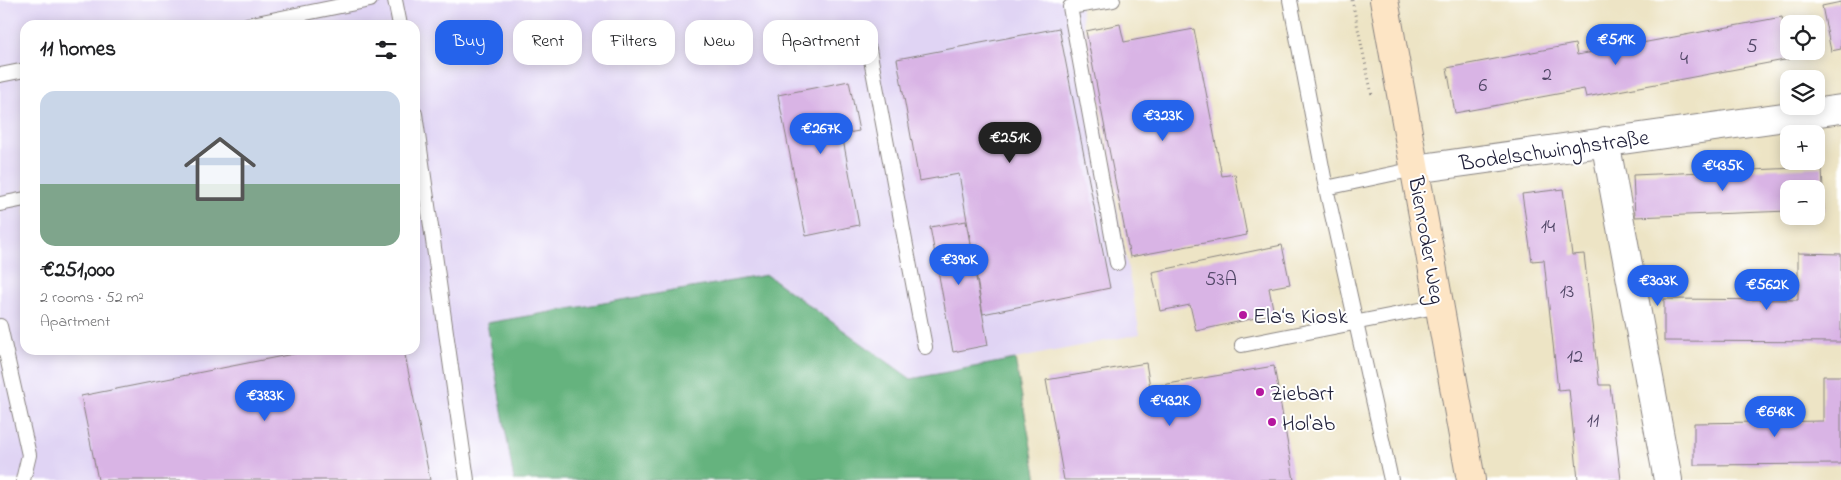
<!DOCTYPE html>
<html lang="en">
<head>
<meta charset="utf-8">
<style>
  body { margin:0; font-family:"Indie Flower",sans-serif; background:#f2f2f2; color:#202124; height:100vh; display:flex; flex-direction:column; font-size:19px; white-space:nowrap }
  * { box-sizing:border-box; margin:0 }
  p { font-size:16px; color:#757577 }
  .icon { flex:none; width:28px; height:28px; fill:none; stroke:currentColor; stroke-width:2; stroke-linecap:round; stroke-linejoin:round }
  .map { position:relative; flex:1; overflow:hidden }
  .side { position:absolute; left:20px; top:20px; width:400px; height:335px; display:flex; flex-direction:column; background:#fff; border-radius:15px; box-shadow:0 2px 12px #0003 }
  .side>* { flex:none }
  .top-card { position:absolute; left:435px; top:20px; width:475px; height:45px; display:flex; gap:10px }
  .tools { position:absolute; left:1780px; top:15px; display:grid; gap:10px }
  .tools a { display:grid; place-items:center; width:45px; height:45px; border-radius:10px; background:#fff; box-shadow:0 2px 12px #0003; font-size:25px }
  .price { position:absolute; translate:-50% -42px; padding:0 11px; border-radius:18px; background:#2563eb; color:#fff; font-size:16px; line-height:32px; filter:drop-shadow(0 1px 2px #0008) }
  .price::after { content:''; position:absolute; left:50%; top:30px; width:15px; height:11px; margin-left:-8px; background:inherit; clip-path:polygon(0 0,100% 0,50% 100%) }
  .price.active { background:#222; color:#fff }
  ul { padding:0; list-style:none }
  li { display:grid; align-content:center; gap:10px; height:265px; padding:0 20px }
  li span { display:grid; place-items:center; height:155px; border-radius:15px; color:#555 }
  li>.icon { margin-inline-start:auto }
  span .icon { width:90px; height:90px; fill:#fffc; stroke-width:1 }
  li b { font-size:21px }
  h2 { display:flex; justify-content:space-between; align-items:center; height:60px; padding:0 20px; font-size:21px }
  .chip { padding:0 18px; border-radius:15px; background:#fff; box-shadow:0 2px 12px #0003; font-size:18px; line-height:45px }
  .chip.active { background:#2563eb; color:#fff }
  .map>svg:first-child { display:block }
  .built { fill:#e0d4f4; fill-rule:evenodd }
  .forest { fill:#65b37e; stroke:#446a5c }
  .building { fill:#d9b4e5 }
  .lines { fill:none; stroke-linecap:round; stroke-linejoin:round }
  .service-casing { stroke:#888380; stroke-width:16 }
  .minor-casing { stroke:#888380; stroke-width:30 }
  .secondary-casing { stroke:#888380; stroke-width:30 }
  .path { stroke:#888380; stroke-width:3; stroke-dasharray:1 4; stroke-linecap:butt }
  .service { stroke:#fff; stroke-width:14 }
  .minor { stroke:#fff; stroke-width:28 }
  .secondary { stroke:#fde5c5; stroke-width:28 }
  .poi-dot { fill:#b5179e; stroke:#fff; stroke-width:2 }
  .labels { text-anchor:middle; stroke-width:4; stroke-linejoin:round; paint-order:stroke }
  .number-label { font-size:20px; fill:#504666 }
  .street-label { font-size:22px; fill:#22223b; stroke:#fff }
  .poi-label { font-size:22px; fill:#22223b; stroke:#fff; text-anchor:start }
</style>
</head>
<body>
<div class="map">
<svg width="1841" height="480" viewBox="0 0 1841 480">
  <rect width="100%" height="100%" fill="#fff"/>
  <filter id="ink" filterUnits="userSpaceOnUse"><feTurbulence type="fractalNoise" baseFrequency=".02" numOctaves="2"/><feDisplacementMap in="SourceGraphic" scale="10" xChannelSelector="R" yChannelSelector="G"/><feConvolveMatrix kernelMatrix="1 2 1 2 8 2 1 2 1" color-interpolation-filters="sRGB"/></filter>
  <filter id="wash" filterUnits="userSpaceOnUse"><feTurbulence type="fractalNoise" baseFrequency=".0096" numOctaves="4" result="noise"/><feDisplacementMap in="SourceGraphic" scale="20" xChannelSelector="R" yChannelSelector="G"/><feGaussianBlur stdDeviation="1.12" result="paint"/><feColorMatrix in="noise" values="0 0 0 0 0 0 0 0 0 0 0 0 0 0 0 0 0 1.4 0 .05"/><feComposite in="paint" operator="in"/></filter>
  <g filter="url(#wash)">
    <rect width="100%" height="100%" fill="#ede4c5"/>
    <!-- built -->
    <path class="built" d="M0 0H1079L1140 334 1015 359 1037 480H0ZM25 25H415V350H25Z"/>
    <!-- forest -->
    <path class="forest" d="M767 275 911 379 1015 359 1037 480H514L487 323Z"/>
    <g id="blocks">
      <!-- building -->
      <path class="building" d="M1841 2V49L1831 51 1822 6Z
        M1782 17 1790 59 1586 97 1584 89 1455 113 1447 68 1575 44 1577 55Z
        M1120 24 1124 42 1194 29 1222 176 1235 174 1247 235 1130 257 1086 31Z
        M1059 28 1110 288 983 314 959 174 919 181 897 59Z
        M849 81 859 131 842 134 859 225 806 236 778 95Z
        M1822 167 1824 210H1816V189H1789V211L1635 217 1633 175Z
        M1563 189 1572 255 1584 254 1599 385H1610L1621 480H1578L1569 389 1558 390 1544 260 1532 261 1522 194Z
        M966 221 988 345 953 352 930 227Z
        M1282 245 1290 284 1269 288 1274 314 1196 331 1190 305 1160 311 1152 272Z
        M1798 253 1841 254V342L1664 341V299L1798 300Z
        M313 350H404L430 480H98L81 396Z
        M1146 363 1150 387 1274 366 1294 480H1064L1046 380Z
        M1823 376H1841V464L1694 465V423L1823 421Z"/>
    </g>
  </g>
  <g filter="url(#ink)">
    <use href="#blocks" fill-opacity="0" stroke="#888380" stroke-width="1"/>
    <g class="lines">
      <defs>
        <path id="service" d="M395 0 400 25
          M1113 0 1070 7 1117 263
          M1290 0 1326 188 1415 169
          M247 25 370 0
          M869 49 925 347
          M0 75 25 70
          M415 114 467 480
          M1326 188 1391 480
          M0 204 25 199
          M0 326 29 455 23 480
          M1242 345 1440 306"/>
        <path id="minor" d="M1605 141 1668 480
          M1415 169 1841 109"/>
        <path id="secondary" d="M1384 0 1471 480"/>
      </defs>
      <!-- service casing -->
      <use href="#service" class="service-casing"/>
      <!-- minor casing -->
      <use href="#minor" class="minor-casing"/>
      <!-- secondary casing -->
      <use href="#secondary" class="secondary-casing"/>
      <!-- path -->
      <path class="path" d="M1352 0 1372 95"/>
      <!-- service -->
      <use href="#service" class="service"/>
      <!-- minor -->
      <use href="#minor" class="minor"/>
      <!-- secondary -->
      <use href="#secondary" class="secondary"/>
    </g>
  </g>
  <!-- markers -->
  <g class="poi-dot">
    <circle cx="1243" cy="315" r="5"/>
    <circle cx="1260" cy="392" r="5"/>
    <circle cx="1272" cy="422" r="5"/>
  </g>
  <g class="labels">
    <!-- number labels -->
    <g class="number-label">
      <text x="1752" y="52">5</text>
      <text x="1684" y="64">4</text>
      <text x="1547" y="80">2</text>
      <text x="1483" y="91">6</text>
      <text x="1548" y="232">14</text>
      <text x="1221" y="285">53A</text>
      <text x="1567" y="297">13</text>
      <text x="1575" y="362">12</text>
      <text x="1593" y="426">11</text>
    </g>
    <!-- street labels -->
    <g class="street-label">
      <text transform="translate(1554 149) rotate(-8)" y="8">Bodelschwinghstraße</text>
      <text transform="translate(1428 240) rotate(80)" y="8">Bienroder Weg</text>
    </g>
    <!-- poi labels -->
    <g class="poi-label">
      <text x="1253" y="323">Ela‘s Kiosk</text>
      <text x="1270" y="400">Ziebart</text>
      <text x="1282" y="430">Hol'ab</text>
    </g>
  </g>
</svg>
<div class="tools">
<a><svg class="icon" aria-label="locate" viewBox="0 0 24 24"><circle cx="12" cy="12" r="6"/><path d="M12 2v4M12 18v4M2 12h4M18 12h4"/></svg></a>
<a><svg class="icon" aria-label="layers" viewBox="0 0 24 24"><path d="M12 4l9 5-9 5-9-5zM3 14l9 5 9-5"/></svg></a>
<a>+</a>
<a>−</a>
</div>
<b class="price" style="left:1616px;top:66px">€519K</b>
<b class="price" style="left:1163px;top:142px">€323K</b>
<b class="price" style="left:821px;top:155px">€267K</b>
<b class="price active" style="left:1010px;top:164px">€251K</b>
<b class="price" style="left:1723px;top:192px">€435K</b>
<b class="price" style="left:959px;top:286px">€390K</b>
<b class="price" style="left:1658px;top:307px">€303K</b>
<b class="price" style="left:1767px;top:311px">€562K</b>
<b class="price" style="left:265px;top:422px">€383K</b>
<b class="price" style="left:1170px;top:427px">€432K</b>
<b class="price" style="left:1775px;top:438px">€648K</b>
<div class="top-card">
<a class="chip active">Buy</a>
<a class="chip">Rent</a>
<a class="chip">Filters</a>
<a class="chip">New</a>
<a class="chip">Apartment</a>
</div>
<section class="side">
<h2>11 homes<svg class="icon" aria-label="filters" viewBox="0 0 24 24"><path d="M4 7h16M4 17h16"/><circle cx="9" cy="7" r="2"/><circle cx="15" cy="17" r="2"/></svg></h2>
<ul>
<li><span style="background:linear-gradient(#c9d6e8 60%,#7fa58c 0)"><svg class="icon" aria-label="home" viewBox="0 0 24 24"><path d="M3 11l9-7 9 7M6 9v11h12V9"/></svg></span><div><b>€251,000</b><p>2 rooms · 52 m²</p><p>Apartment</p></div></li>
</ul>
</section>
</div>
</body>
</html>
